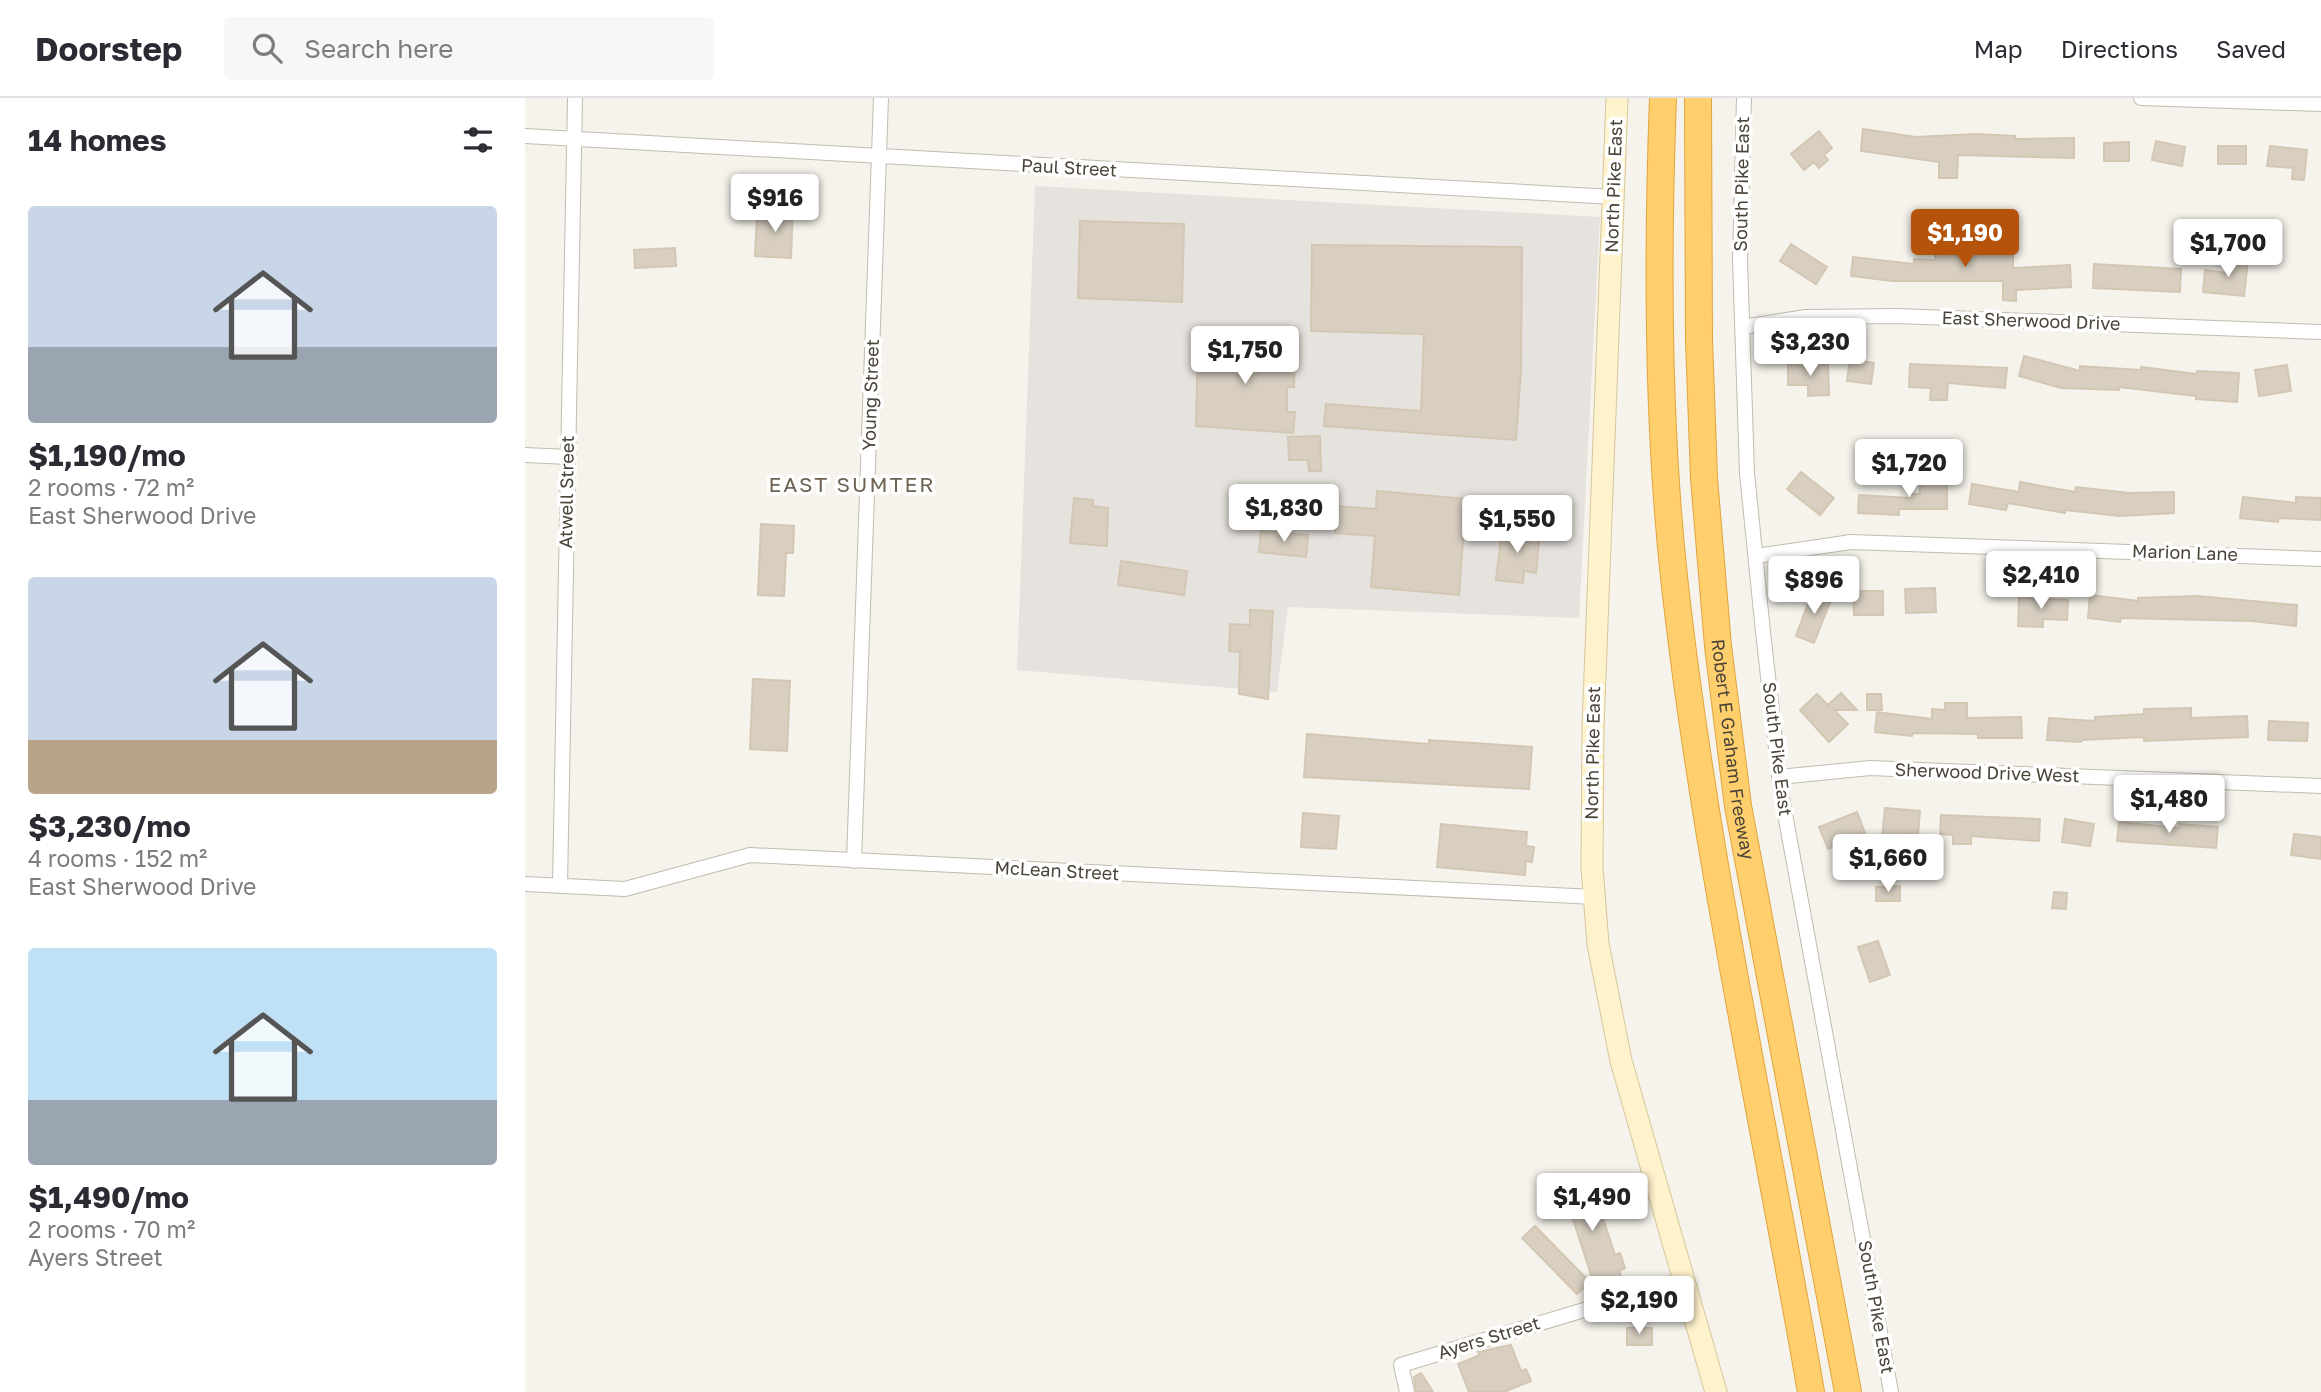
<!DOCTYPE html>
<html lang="en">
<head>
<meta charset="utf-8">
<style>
  body { margin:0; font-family:"Golos Text",sans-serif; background:#f7f7f7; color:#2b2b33; height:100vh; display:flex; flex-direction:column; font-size:26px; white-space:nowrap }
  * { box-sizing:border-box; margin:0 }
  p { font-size:23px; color:#7c7c81 }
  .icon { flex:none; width:38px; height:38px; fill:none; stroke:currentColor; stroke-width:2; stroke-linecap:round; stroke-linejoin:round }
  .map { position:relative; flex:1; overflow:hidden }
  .drawer { display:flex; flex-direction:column; background:#fff; width:525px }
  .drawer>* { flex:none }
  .price { position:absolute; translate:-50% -60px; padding:0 16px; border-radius:7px; background:#fff; color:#222; font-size:23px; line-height:46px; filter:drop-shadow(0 2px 4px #0008) }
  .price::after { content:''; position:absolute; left:50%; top:42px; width:21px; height:16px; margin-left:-10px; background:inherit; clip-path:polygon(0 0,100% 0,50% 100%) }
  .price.active { background:#b45309; color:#fff }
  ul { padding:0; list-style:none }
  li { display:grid; align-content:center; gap:14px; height:371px; padding:0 28px }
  li span { display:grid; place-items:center; height:217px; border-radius:7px; color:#555 }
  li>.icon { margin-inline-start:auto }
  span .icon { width:126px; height:126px; fill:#fffc; stroke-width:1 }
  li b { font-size:30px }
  h2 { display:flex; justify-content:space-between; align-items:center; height:84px; padding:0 28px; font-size:30px }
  header { display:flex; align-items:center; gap:42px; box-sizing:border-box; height:98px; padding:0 35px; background:#fff; border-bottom:2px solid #e1e1e2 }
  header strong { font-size:33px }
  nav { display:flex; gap:38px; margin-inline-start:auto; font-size:24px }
  .search { width:490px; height:63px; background:#f7f7f7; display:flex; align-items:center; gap:18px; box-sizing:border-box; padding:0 24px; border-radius:7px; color:#7c7c81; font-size:26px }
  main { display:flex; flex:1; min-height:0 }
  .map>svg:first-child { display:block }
  .industrial { fill:#e6e2dd }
  .building { fill:#d8cfc1; stroke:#d3c7b4; stroke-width:2 }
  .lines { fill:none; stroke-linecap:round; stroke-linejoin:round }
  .street-casing { stroke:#c2bbae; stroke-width:16 }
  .secondary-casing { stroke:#d6c79b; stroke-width:23 }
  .highway-casing { stroke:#e0a43c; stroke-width:28 }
  .street { stroke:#fff; stroke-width:14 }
  .secondary { stroke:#fff3cd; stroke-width:21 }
  .highway { stroke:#ffcf6e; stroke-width:26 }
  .labels { text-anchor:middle; stroke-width:7; stroke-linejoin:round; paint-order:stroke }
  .street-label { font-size:18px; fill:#4b4439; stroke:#fff }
  .quarter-label { font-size:21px; letter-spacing:2px; fill:#6e6250; stroke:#fff }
</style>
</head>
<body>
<header>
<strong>Doorstep</strong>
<div class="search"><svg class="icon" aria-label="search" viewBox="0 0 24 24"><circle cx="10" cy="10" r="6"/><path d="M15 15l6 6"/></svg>Search here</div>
<nav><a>Map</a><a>Directions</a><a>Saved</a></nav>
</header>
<main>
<section class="drawer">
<h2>14 homes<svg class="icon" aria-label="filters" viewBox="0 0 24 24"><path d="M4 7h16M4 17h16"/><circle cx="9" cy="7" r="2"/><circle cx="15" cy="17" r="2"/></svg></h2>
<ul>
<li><span style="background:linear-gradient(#c9d6e8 65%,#9aa5b1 0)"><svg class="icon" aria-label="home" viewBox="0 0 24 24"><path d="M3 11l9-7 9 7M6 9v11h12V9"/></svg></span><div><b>$1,190/mo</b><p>2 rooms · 72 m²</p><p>East Sherwood Drive</p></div></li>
<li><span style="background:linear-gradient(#c9d6e8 75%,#b9a48a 0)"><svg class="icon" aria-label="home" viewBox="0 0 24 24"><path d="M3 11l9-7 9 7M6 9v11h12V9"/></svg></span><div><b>$3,230/mo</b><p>4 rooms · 152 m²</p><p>East Sherwood Drive</p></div></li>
<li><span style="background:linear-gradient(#bfe0f5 70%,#9aa5b1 0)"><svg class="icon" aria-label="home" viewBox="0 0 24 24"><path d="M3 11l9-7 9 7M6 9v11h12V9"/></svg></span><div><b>$1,490/mo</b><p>2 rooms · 70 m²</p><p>Ayers Street</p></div></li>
</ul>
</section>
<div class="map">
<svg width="1796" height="1294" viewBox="0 0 1796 1294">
  <rect width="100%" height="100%" fill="#f6f3ec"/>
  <!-- industrial -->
  <path class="industrial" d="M510 88 1075 119 1054 520 763 509 752 594 492 572Z"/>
  <!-- building -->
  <path class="building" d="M1338 31 1391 39 1451 36 1490 38V41L1549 40V60L1433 57 1432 80H1414V64L1336 53Z
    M1294 33 1307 50 1299 57 1303 62 1294 70 1289 64 1279 72 1266 56Z
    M1631 43 1660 49 1657 68 1627 62Z
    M1604 44V63H1579V45Z
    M1693 48H1721V66H1693Z
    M1745 48 1782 52 1779 82 1767 81 1768 70 1742 68Z
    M249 109 268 110 266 160 230 158 232 115 248 116Z
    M555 123 659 126 657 204 553 200Z
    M1410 130H1428V155L1488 156V170L1545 167 1546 189 1491 192V203L1478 202V183H1367L1326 178 1328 159 1389 166V161L1410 162Z
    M1266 146 1302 169 1291 186 1255 163Z
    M787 147 997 149 996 271 991 342 799 328 801 306 896 313 899 236 786 233Z
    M150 150 151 168 110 170 109 152Z
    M1703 160 1723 162 1719 198 1678 194 1680 172 1702 175Z
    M1569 166 1656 171 1655 194 1568 190Z
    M673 243 770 245 769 289H762V314H770L768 335 671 328Z
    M1499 258 1555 273V268L1616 272V269L1672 276V273L1714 275 1712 304 1671 301V298L1594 289V292L1536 290 1494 278Z
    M1325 261 1349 265 1346 286 1322 283Z
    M1303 266 1304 297 1283 298V287H1263V267Z
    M1385 266 1482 270 1480 290 1423 285 1422 302H1405L1406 290 1384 289Z
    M1762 267 1766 293 1734 298 1730 272Z
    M795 338 796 373H784L783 362H764L763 339Z
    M1276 374 1309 400 1295 417 1262 391Z
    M1395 378H1422V411H1374V417L1333 415 1334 397 1387 400V396H1395Z
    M1495 384 1550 394 1551 389 1604 395 1649 394V415L1595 418 1540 412V415L1483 405 1481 412 1444 406 1447 386 1494 394Z
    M852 393 941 401 934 497 846 489 850 438 810 435 812 408 851 411Z
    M1718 399 1771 405V399L1796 400V422L1754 420 1753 424 1715 420Z
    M549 400 568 402V408L583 410 582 448 545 445Z
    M236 426 269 428 268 455H261L259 498 233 497Z
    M977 430 1015 434 1011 475 999 473 998 485 971 482Z
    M736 433 783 437 781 459 734 454Z
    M596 463 662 473 659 497 593 487Z
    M1410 490 1411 514 1381 515 1380 491Z
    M1288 492 1307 499 1289 545 1271 538Z
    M1328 493H1358V517H1329Z
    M1565 497 1613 503V500L1672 498 1772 507 1771 528 1726 523 1596 520 1595 524 1563 520Z
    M1494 500 1543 502 1542 522 1518 521V529L1493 528Z
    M725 512 748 513 743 601 714 596 715 554 704 553 705 526 725 527Z
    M228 581 265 583 262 653 225 651Z
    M1316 595 1332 612H1309L1323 626 1304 644 1275 612 1292 596 1303 607Z
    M1342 596H1356L1357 612H1342Z
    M1420 605H1442V620L1496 619 1497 640H1453V636L1388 635 1387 638 1350 634 1352 614 1407 621V611L1420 612Z
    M1666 610V620L1722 618 1723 639 1619 643V639L1557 642 1556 644 1522 642 1524 620 1570 623V619L1619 616V611Z
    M1744 623 1783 625 1782 643 1743 642Z
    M782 636 904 646V642L1007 649 1004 691 779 679Z
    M1360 710 1395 713 1393 737 1378 736 1377 753 1356 751Z
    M1332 714 1340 735 1303 751 1294 729Z
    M778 715 814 718 811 751 776 749Z
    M1416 717 1515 721 1514 743 1446 738V746H1428V737L1415 736Z
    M1540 721 1569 726 1565 748 1537 744Z
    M1594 724 1654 730 1655 726 1693 729 1691 750 1592 743Z
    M916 726 1002 734 1001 748 1009 749 1007 764 1001 763 1000 777 912 769Z
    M1769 736 1796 739V761L1766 757Z
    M1375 788V803H1351V789Z
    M1529 794 1542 795 1541 811 1527 810Z
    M1353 843 1365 877 1345 884 1333 849Z
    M1065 1079 1070 1093 1075 1091 1080 1106 1074 1108 1090 1157 1095 1155 1100 1170 1094 1173 1100 1189 1073 1198 1042 1103 1025 1113 1019 1102 1037 1089Z
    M1010 1128 1065 1184 1052 1196 997 1140Z
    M1102 1230H1127V1247H1102Z
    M986 1247 996 1273 1001 1271 1006 1283 979 1294H944L933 1266 955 1257 953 1254Z
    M896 1275 908 1294H891L889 1279Z"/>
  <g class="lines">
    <defs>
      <path id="street" d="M1219 0 1215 162 1222 375 1238 534 1256 694 1366 1294
        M1616 0 1796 6
        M0 38 1088 99
        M1217 229 1281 219 1372 218 1796 234
        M0 357 43 359
        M1231 458 1326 444 1796 461
        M1254 679 1345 670 1796 688
        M329 763 356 0
        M0 786 100 791 225 757 1069 799
        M35 787 50 0
        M882 1294 876 1267 1159 1182"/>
      <path id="secondary" d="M1092 0 1068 630 1067 769 1073 846 1096 963 1191 1294"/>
      <g id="highway">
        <path d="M1138 0C1132 159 1132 321 1149 479 1179 753 1239 1022 1286 1294"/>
        <path id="s1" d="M1173 0 1174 242 1179 380 1193 548 1213 708 1323 1294"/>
      </g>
    </defs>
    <!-- street casing -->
    <use href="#street" class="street-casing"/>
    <!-- secondary casing -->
    <use href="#secondary" class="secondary-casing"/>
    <!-- highway casing -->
    <use href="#highway" class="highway-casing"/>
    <!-- street -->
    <use href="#street" class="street"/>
    <!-- secondary -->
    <use href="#secondary" class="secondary"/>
    <!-- highway -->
    <use href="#highway" class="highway"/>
  </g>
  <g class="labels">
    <!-- street labels -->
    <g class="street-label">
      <text transform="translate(544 70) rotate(3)" y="6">Paul Street</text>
      <text transform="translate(1217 86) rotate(-89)" y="6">South Pike East</text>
      <text transform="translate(1089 88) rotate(-88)" y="6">North Pike East</text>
      <text transform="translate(1506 223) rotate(2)" y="6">East Sherwood Drive</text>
      <text transform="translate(346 297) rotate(-88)" y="6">Young Street</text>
      <text transform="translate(42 394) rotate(-89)" y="6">Atwell Street</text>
      <text transform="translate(1660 455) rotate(2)" y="6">Marion Lane</text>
      <text dy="6" stroke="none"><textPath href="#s1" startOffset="653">Robert E Graham Freeway</textPath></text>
      <text transform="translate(1252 651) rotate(83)" y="6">South Pike East</text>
      <text transform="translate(1068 655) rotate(-89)" y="6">North Pike East</text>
      <text transform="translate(1462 675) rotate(2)" y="6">Sherwood Drive West</text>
      <text transform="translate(532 773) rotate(3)" y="6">McLean Street</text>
      <text transform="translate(1351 1209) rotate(80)" y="6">South Pike East</text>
      <text transform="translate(964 1240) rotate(-17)" y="6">Ayers Street</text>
    </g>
    <!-- quarter labels -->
    <g class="quarter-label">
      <text x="327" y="394">EAST SUMTER</text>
    </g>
  </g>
</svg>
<b class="price" style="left:250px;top:136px">$916</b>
<b class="price active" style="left:1440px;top:171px">$1,190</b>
<b class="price" style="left:1703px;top:181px">$1,700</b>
<b class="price" style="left:1285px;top:280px">$3,230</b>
<b class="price" style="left:720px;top:288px">$1,750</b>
<b class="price" style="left:1384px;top:401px">$1,720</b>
<b class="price" style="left:759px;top:446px">$1,830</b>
<b class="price" style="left:992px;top:457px">$1,550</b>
<b class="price" style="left:1516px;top:513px">$2,410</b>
<b class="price" style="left:1289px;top:518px">$896</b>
<b class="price" style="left:1644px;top:737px">$1,480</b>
<b class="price" style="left:1363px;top:796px">$1,660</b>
<b class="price" style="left:1067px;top:1135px">$1,490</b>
<b class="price" style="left:1114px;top:1238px">$2,190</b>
</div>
</main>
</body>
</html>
